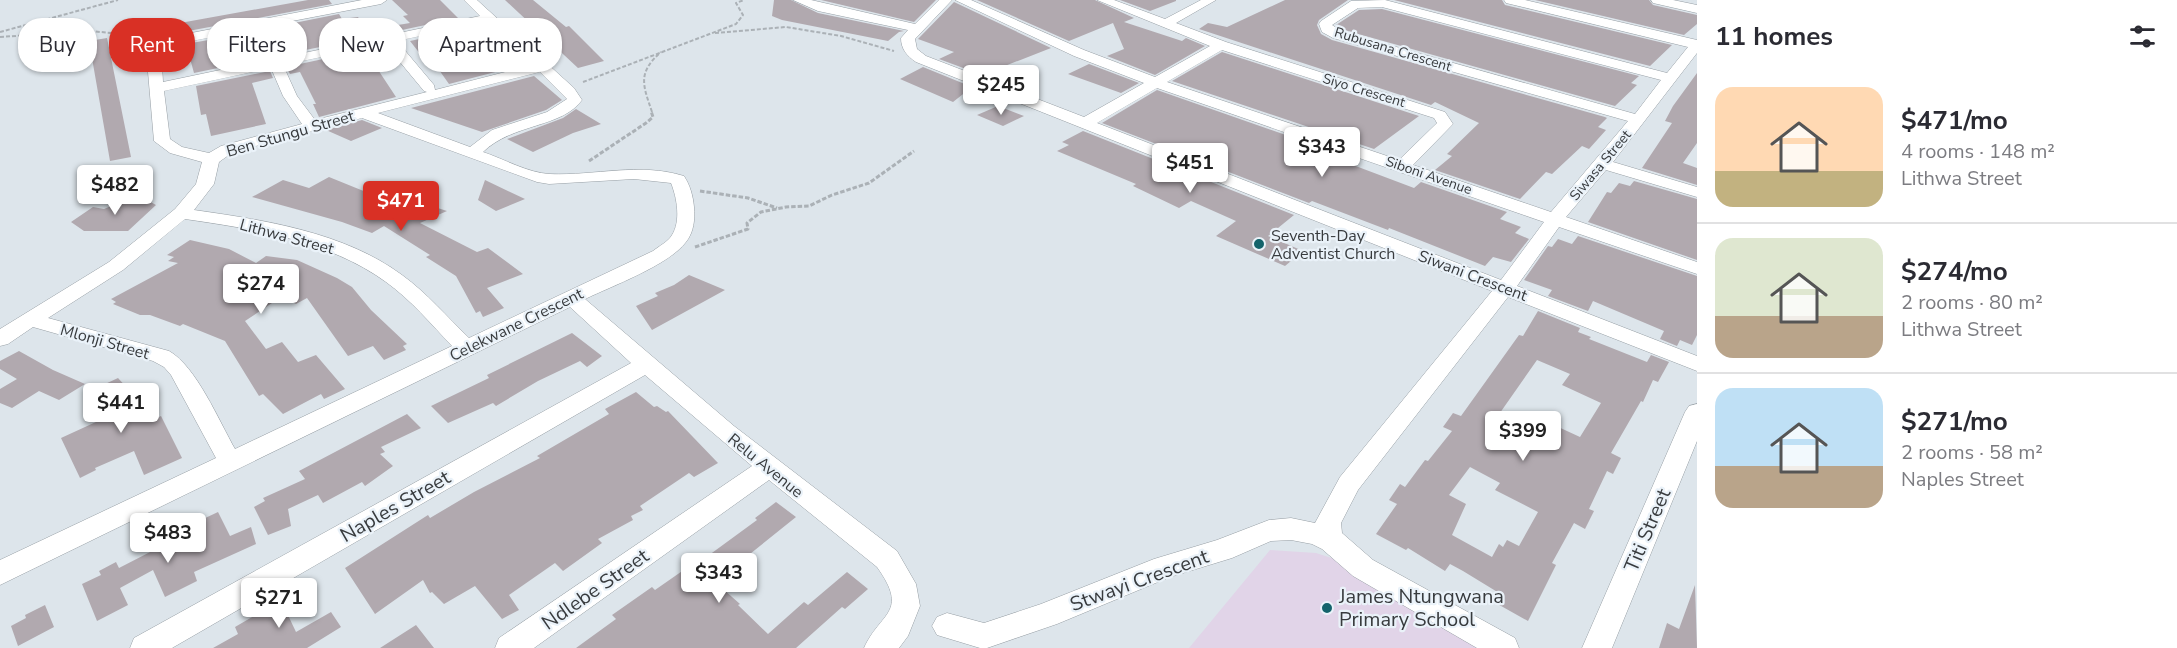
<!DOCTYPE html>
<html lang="en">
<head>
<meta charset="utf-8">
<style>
  body { margin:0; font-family:"Nunito Sans",sans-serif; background:#f2f2f3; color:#2b2b33; height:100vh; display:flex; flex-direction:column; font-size:22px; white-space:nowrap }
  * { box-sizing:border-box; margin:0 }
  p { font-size:20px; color:#7c7c81 }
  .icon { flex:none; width:33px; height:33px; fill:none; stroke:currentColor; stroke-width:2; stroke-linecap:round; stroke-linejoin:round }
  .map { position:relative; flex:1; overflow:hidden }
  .side { display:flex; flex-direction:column; background:#fff; width:480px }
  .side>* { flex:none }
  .top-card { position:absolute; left:18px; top:18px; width:570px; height:54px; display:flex; gap:12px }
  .price { position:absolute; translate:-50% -51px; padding:0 14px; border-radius:6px; background:#fff; color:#222; font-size:20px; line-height:39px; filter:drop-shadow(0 2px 3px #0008) }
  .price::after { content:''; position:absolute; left:50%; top:36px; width:18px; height:14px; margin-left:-9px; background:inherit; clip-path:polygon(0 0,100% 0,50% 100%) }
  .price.selected { background:#d93025; color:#fff }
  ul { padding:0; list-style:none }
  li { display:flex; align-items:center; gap:18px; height:150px; padding:0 18px }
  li+li { border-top:2px solid #e1e1e2 }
  li span { display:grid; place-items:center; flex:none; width:168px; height:120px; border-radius:18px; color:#555 }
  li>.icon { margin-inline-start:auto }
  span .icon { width:72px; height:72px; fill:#fffc; stroke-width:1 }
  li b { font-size:26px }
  h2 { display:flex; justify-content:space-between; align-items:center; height:72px; padding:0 18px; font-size:26px }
  .tag { padding:0 21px; border-radius:24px; background:#fff; box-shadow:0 2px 4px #0004; font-size:21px; line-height:54px }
  .tag.selected { background:#d93025; color:#fff }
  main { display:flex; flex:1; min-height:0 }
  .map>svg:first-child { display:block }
  .education { fill:#e1d4e8 }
  .building { fill:#b1a9af; fill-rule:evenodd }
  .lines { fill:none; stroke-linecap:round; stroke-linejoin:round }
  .street-casing { stroke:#979fa5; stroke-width:1 }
  .path-far1 { stroke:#abb1b6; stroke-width:2; stroke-dasharray:4 2; stroke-linecap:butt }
  .path { stroke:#abb1b6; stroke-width:3; stroke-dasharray:4.5 2; stroke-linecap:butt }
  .street { fill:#fff; fill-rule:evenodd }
  .poi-dot { fill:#14636b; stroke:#eaf2f9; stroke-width:2 }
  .labels { text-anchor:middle; stroke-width:4.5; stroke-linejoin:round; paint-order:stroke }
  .far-street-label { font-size:14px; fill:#383b3e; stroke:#eaf2f9 }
  .street-label { font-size:16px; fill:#383b3e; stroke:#eaf2f9 }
  .poi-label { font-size:16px; fill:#383b3e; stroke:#eaf2f9; text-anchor:start }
  .near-street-label { font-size:20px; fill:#383b3e; stroke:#eaf2f9 }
  .near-poi-label { font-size:20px; fill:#383b3e; stroke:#eaf2f9; text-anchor:start }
</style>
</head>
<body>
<main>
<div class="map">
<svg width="1697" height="648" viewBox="0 0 1697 648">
  <rect width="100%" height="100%" fill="#dde5eb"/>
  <!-- education -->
  <path class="education" d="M1270 550 1316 553 1363 568 1503 648H1189Z"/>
  <!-- building -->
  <path class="building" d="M308 0H329L332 4 183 32 180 23Z
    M392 0H440L458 18 402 30 398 25 410 23 403 16 408 15Z
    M505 0H533L566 27 569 26 604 61 578 68Z
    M774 0H791L818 13 904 31 899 32 888 41 782 20 772 16Z
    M821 0H936L914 22Z
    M977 0H1095L1134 18 1124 22 1182 41 1186 38 1205 46 1155 75 1107 56 1124 49 1113 23 1069 41Z
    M1120 0H1176V1L1150 11Z
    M1285 0H1348L1319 20 1317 25 1321 34 1332 40 1605 117 1607 118 1598 127 1606 130 1589 149 1582 146 1552 174 1546 172 1520 199 1435 170 1452 156 1447 154 1479 123 1435 102 1431 105 1199 29 1208 23 1227 27Z
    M1394 0H1502L1505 5 1672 45 1650 66Z
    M1535 0H1649L1653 5 1697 15V24L1684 35Z
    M954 2 1051 48 992 71 985 76 939 59 954 52 918 39Z
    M1382 9 1639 76 1631 83 1637 85 1615 106 1344 30 1336 25 1359 10Z
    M339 14 342 19 358 17 369 34 357 37 359 39 281 55 269 28Z
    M466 29 503 70 449 84 427 53 421 55 410 41Z
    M253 32 265 58 194 73 186 44Z
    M107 38 131 157 110 161 89 41Z
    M365 50 396 97 319 117 313 104H316L300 72 290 74 286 67Z
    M1222 52 1419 116 1374 149 1172 81Z
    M1089 64 1139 83 1121 93 1068 74Z
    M923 67 972 87 953 102 900 79Z
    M270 71 273 78 252 83 266 124 211 136 206 114 201 115 196 86Z
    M1697 73V143L1683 163 1697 168V185L1642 168 1672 123 1665 121 1673 106Z
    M534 76 562 100 546 110 482 132 411 108Z
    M1157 90 1360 161 1353 165 1414 188 1421 182 1507 212 1500 219 1521 227 1515 233 1529 239 1511 262 1493 257 1485 266 1389 228 1388 230 1312 201 1309 203 1102 123Z
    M998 106 1024 116 1003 126 977 115Z
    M576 109 601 124 573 133 533 152 507 139 563 118Z
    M362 120 382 128 351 141 326 130Z
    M1083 131 1294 215 1268 236 1303 251 1285 266 1216 236 1236 221 1191 201 1179 208 1133 186 1136 184 1057 151 1069 145 1062 142Z
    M329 177 398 205 410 199 447 211 420 223 477 252 488 248 523 274 487 288 504 308 483 317 480 311 476 313 456 276 426 257 430 255 384 226 372 233 342 222 252 197 283 180 309 188Z
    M485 180 525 199 496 211 478 200Z
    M1634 181 1697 199V260L1588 222 1607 192 1611 193 1619 183 1630 186Z
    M138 195 156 205 128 231H84L71 222 93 207 104 209Z
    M1578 236 1697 276V335L1692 345 1680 340 1677 346 1660 339 1664 331 1593 301 1588 311 1548 296 1552 290 1524 280 1548 246 1552 247 1558 239 1572 244Z
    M190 240 229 249 256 263 266 256 297 260 337 278 352 287 371 310 407 344 403 346 406 350 384 360 373 346 348 356 307 298 296 304 281 297 245 321 266 349 282 342 298 362 316 355 345 389 324 399 321 394 283 414 263 394 259 396 225 341 183 324 180 326 150 315H140L113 304 116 302 111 299 178 263 168 261 174 257 167 255Z
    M689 275 725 290 652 330 636 306 658 296 655 293 674 285Z
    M1538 311 1580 328 1578 332 1591 337 1589 339 1647 362 1651 355 1669 362 1658 382 1653 380 1643 402 1641 401 1611 453 1621 458 1613 474 1607 471 1589 509 1594 511 1585 529 1574 523 1552 563 1556 565 1528 621 1494 602 1499 593 1463 571 1450 564 1445 571 1408 548 1406 550 1376 534 1397 504 1389 500 1400 484 1405 487 1425 460 1428 461 1452 431 1443 427 1453 413 1461 416 1519 335 1523 336ZM1537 360 1570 374 1562 385 1601 403 1580 437 1541 419 1523 446 1488 430ZM1470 467 1500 483 1495 490 1538 512 1519 546 1507 540 1503 547 1499 544 1492 557 1452 535 1466 504 1449 495Z
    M572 333 602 356 587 367 580 361 538 381 496 406 493 403 448 423 431 406 489 378 487 375Z
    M19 351 53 370 85 384 59 400 39 391 12 408 0 403V389L17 379 0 369V361Z
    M118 378 141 403 144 401 157 418 161 416 182 458 144 475 134 451 95 468 96 470 80 478 61 438 109 416 88 392Z
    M636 392 654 407 657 406 666 412 668 411 718 463 694 477 689 473 640 506 643 510 631 516 633 520 598 539 602 543 563 571 555 563 509 595 519 610 502 619 475 586 444 604 432 592 430 593 423 580 375 614 345 568 428 515 430 518 474 492 540 458 537 456 609 414 605 409Z
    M407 414 421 428 381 447 385 452 380 454 393 466 365 486 362 482 323 503 318 495 288 509 291 526 268 535 254 507 265 501 263 498 305 479 299 471Z
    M776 502 796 517 715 582 740 604 738 605 768 634 804 602 808 605 847 572 868 589 845 609 842 607 796 648H576L616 619 612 615 652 587 655 590 688 567 690 569 757 520 755 518Z
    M218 512 230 536 251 527 256 544 194 572 197 581 165 597 153 570 120 588 128 605 97 621 82 584 101 575 99 571 116 562 119 568 154 550 153 547 203 523 201 520Z
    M1695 585 1697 648H1659L1667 623 1679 629Z
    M276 590 296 632 331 612 341 627 307 648H213L238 634 235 627 266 609 260 600Z
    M45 605 54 627 18 646 11 626 26 618 25 615Z
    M416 625 434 648H380Z"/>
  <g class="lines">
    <defs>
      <path id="street" d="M362 0H387L381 4 266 26 280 58 480 16 464 0H477L574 88 582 100C562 128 513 123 483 152 504 159 528 173 550 174 595 176 639 162 684 176 690 185 693 196 694 207 695 219 694 232 686 242 669 265 612 286 585 299L734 426 897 551 916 584 920 606 908 636 899 648H864C880 612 910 613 877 567L769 480 534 648H495L499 638 752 466 645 375 172 648H130L134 638 631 363 570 307 0 585V560L216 458 171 375 164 367 153 361 33 327 8 344 0 346V329L109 262 175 209 196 184 202 162 170 153 154 141 146 49 150 41 155 40ZM487 22 533 65 435 90 434 85 397 41ZM254 29 268 60 163 82 161 47ZM385 44 424 91 427 92 315 120 297 96 283 65ZM271 68 283 96 302 124 221 146 209 153 182 147 170 139 164 91ZM540 72 567 99 547 112 492 130 470 147 378 113ZM362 118 537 182 549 184 634 179 671 183C677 198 681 221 672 235 668 242 659 246 653 251L469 338C447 317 427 293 402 275 344 232 264 220 194 210L214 184 219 162 233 152ZM185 219C253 229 328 240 386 282 411 300 431 324 452 346L235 449C219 421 196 366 169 351L48 318 123 270Z
        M793 0H811L915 24 939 0H952L915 39 917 49 926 56 1084 117 1144 83 1074 56 955 0H971L1084 50 1155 77 1210 46 1097 0H1114L1165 19 1201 0H1216L1176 23 1226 42 1445 112 1453 124 1413 165 1551 212 1628 121 1333 38 1322 32 1319 24 1321 21 1351 1 1385 0 1667 73 1688 47 1506 3 1504 0H1525L1697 40V53L1613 162 1697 187V197L1606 170 1566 217 1697 262V274L1559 227 1517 286 1697 356V371L1508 297 1358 490 1341 523 1342 533 1373 560 1515 638 1519 648H1477L1353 576 1322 549 1312 544 1291 540 1271 541 1232 558 1170 577 1057 624 987 648H980L937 635 932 626 937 617 947 613 984 623 1041 604 1154 559 1217 540 1269 520 1291 518 1315 523 1340 477 1492 291 916 62C907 56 901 49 901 38L908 30 818 11ZM1382 7 1661 80 1635 114 1343 32 1332 25 1358 8ZM1222 50 1434 118 1437 123 1399 160 1167 82ZM1157 88 1544 222 1501 280 1097 123Z
        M1651 0H1673L1697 5V13L1653 3Z
        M1697 404V441L1612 648H1582L1685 412 1689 406Z"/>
    </defs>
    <!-- street casing -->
    <use href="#street" class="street-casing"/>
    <!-- path-far1 -->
    <path class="path-far1" d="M0 32 118 0
      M715 33 786 27 841 36 894 51
      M0 37 90 31 143 36
      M583 82 736 24 743 15 736 3 744 0
      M652 112C643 85 637 73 661 52"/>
    <!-- path -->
    <path class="path" d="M589 161 646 123 653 117 651 111
      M700 191 748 198 777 208
      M695 247 748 229 747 223 761 212 786 207 809 206 832 195 869 183 914 151"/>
    <!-- street -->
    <use href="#street" class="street"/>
  </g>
  <!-- markers -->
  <g class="poi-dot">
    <circle cx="1259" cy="244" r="6"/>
    <circle cx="1327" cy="608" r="6"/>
  </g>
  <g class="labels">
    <!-- far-street labels -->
    <g class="far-street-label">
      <text transform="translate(1393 49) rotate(17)" y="5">Rubusana Crescent</text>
      <text transform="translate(1364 90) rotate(17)" y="5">Siyo Crescent</text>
      <text transform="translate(1600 165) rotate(-50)" y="5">Siwasa Street</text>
      <text transform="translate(1429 175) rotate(19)" y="5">Siboni Avenue</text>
    </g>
    <!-- street labels -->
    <g class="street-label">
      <text transform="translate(290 133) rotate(-16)" y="6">Ben Stungu Street</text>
      <text transform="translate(287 236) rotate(15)" y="6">Lithwa Street</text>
      <text transform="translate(1473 275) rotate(21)" y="6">Siwani Crescent</text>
      <text transform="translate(516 324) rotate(-26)" y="6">Celekwane Crescent</text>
      <text transform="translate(105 341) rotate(16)" y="6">Mlonji Street</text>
      <text transform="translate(766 465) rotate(39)" y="6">Relu Avenue</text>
    </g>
    <!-- poi labels -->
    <g class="poi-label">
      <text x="1271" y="241">Seventh-Day<tspan x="1271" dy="18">Adventist Church</tspan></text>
    </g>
    <!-- near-street labels -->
    <g class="near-street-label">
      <text transform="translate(395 506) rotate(-30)" y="7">Naples Street</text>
      <text transform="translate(1647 530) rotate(-67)" y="7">Titi Street</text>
      <text transform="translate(1139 580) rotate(-20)" y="7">Stwayi Crescent</text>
      <text transform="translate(595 589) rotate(-35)" y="7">Ndlebe Street</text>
    </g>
    <!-- near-poi labels -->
    <g class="near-poi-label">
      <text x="1339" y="603">James Ntungwana<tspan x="1339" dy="23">Primary School</tspan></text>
    </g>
  </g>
</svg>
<b class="price" style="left:1001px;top:116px">$245</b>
<b class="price" style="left:1322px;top:178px">$343</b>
<b class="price" style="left:1190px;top:194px">$451</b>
<b class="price" style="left:115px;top:216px">$482</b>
<b class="price selected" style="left:401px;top:232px">$471</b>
<b class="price" style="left:261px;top:315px">$274</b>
<b class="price" style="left:121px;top:434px">$441</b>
<b class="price" style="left:1523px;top:462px">$399</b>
<b class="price" style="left:168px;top:564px">$483</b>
<b class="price" style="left:719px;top:604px">$343</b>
<b class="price" style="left:279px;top:629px">$271</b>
<div class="top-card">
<a class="tag">Buy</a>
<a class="tag selected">Rent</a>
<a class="tag">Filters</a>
<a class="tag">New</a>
<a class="tag">Apartment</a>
</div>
</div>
<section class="side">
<h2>11 homes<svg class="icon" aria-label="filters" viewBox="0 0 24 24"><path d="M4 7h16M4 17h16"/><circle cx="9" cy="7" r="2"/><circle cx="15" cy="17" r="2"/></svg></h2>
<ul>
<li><span style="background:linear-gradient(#ffd9b3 70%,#c2b280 0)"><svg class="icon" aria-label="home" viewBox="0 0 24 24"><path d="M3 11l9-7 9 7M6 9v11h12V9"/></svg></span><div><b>$471/mo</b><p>4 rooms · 148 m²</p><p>Lithwa Street</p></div></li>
<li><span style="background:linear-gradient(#dfe7d0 65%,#b9a48a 0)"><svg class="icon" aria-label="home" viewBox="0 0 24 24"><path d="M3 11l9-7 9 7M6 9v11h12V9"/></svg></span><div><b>$274/mo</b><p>2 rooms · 80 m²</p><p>Lithwa Street</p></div></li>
<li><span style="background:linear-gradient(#bfe0f5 65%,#b9a48a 0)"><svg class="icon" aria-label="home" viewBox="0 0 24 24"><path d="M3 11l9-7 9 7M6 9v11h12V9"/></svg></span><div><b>$271/mo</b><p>2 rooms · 58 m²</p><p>Naples Street</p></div></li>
</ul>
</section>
</main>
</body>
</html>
